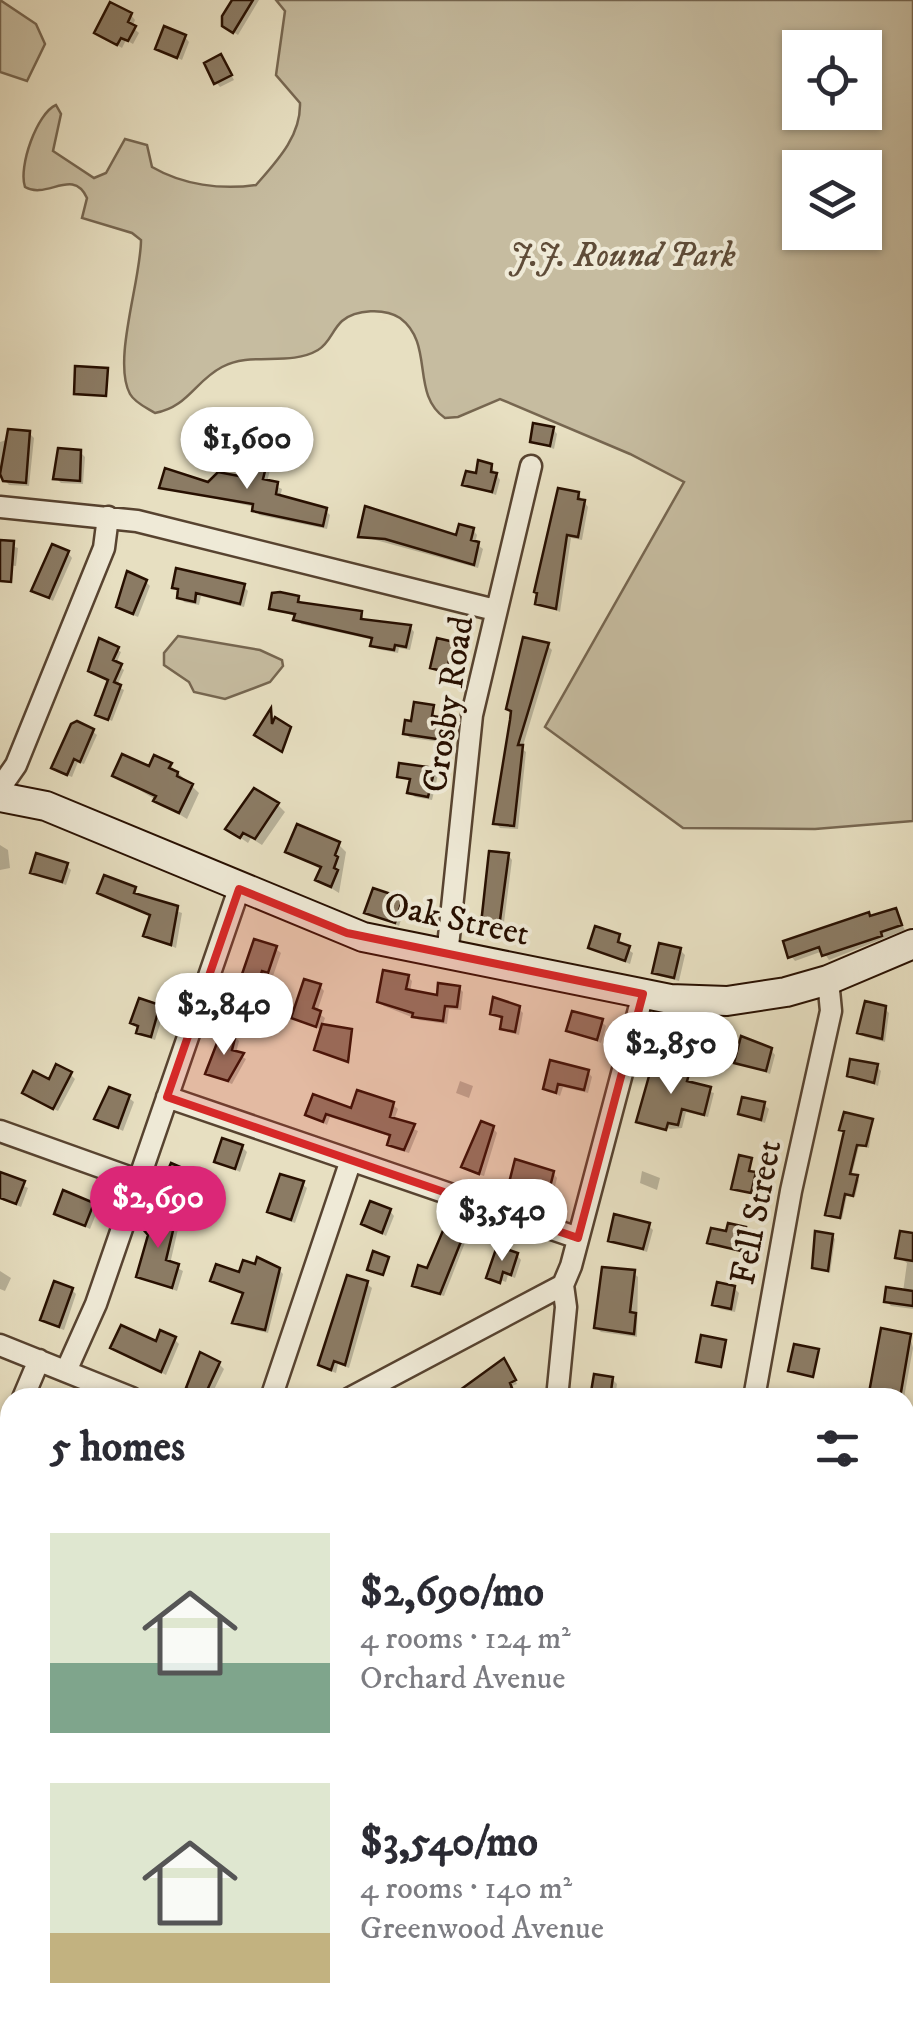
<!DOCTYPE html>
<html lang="en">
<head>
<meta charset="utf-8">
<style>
  body { margin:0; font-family:"IM FELL DW Pica",serif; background:#f2f2f3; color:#2b2b33; height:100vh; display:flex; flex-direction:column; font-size:38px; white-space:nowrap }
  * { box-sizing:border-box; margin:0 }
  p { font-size:32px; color:#7c7c81 }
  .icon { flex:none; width:55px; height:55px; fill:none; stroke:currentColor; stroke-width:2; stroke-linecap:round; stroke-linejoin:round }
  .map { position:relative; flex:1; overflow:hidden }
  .side { position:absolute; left:0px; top:1388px; width:915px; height:642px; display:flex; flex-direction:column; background:#fff; border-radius:30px 30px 0 0; box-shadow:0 2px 8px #0004 }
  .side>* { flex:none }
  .tools { position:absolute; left:782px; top:30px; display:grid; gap:20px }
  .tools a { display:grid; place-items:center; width:100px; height:100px; border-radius:0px; background:#fff; box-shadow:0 2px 8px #0004; font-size:50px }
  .price { position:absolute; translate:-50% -85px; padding:0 22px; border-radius:35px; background:#fff; color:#222; font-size:32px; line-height:65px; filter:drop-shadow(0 2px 5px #0008) }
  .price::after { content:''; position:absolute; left:50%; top:60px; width:30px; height:22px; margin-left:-15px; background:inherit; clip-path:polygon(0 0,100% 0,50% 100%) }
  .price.on { background:#db2777; color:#fff }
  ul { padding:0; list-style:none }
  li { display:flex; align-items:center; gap:30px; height:250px; padding:0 50px }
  li span { display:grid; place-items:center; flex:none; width:280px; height:200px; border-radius:0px; color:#555 }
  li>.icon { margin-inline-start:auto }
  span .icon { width:120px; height:120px; fill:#fffc; stroke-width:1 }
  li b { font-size:42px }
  h2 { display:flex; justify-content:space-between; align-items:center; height:120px; padding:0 50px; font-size:42px }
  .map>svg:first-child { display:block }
  .green { fill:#c6bca0; stroke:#766650; stroke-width:2.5; fill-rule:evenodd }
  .shadow { fill:#0003 }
  .building { fill:#8b7b64; stroke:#270f00; stroke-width:2.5 }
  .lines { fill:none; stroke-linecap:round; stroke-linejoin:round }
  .street-casing { stroke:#574330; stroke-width:25 }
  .secondary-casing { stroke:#270f00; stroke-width:32 }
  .street { stroke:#efead7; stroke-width:20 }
  .secondary { stroke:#efead7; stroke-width:28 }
  .marked { fill:#d62828; fill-opacity:0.2; stroke:#d62828; stroke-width:8; stroke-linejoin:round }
  .labels { text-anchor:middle; stroke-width:8; stroke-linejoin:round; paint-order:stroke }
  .park-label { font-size:35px; font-style:italic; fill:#5f4c38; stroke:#efead7 }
  .street-label { font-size:35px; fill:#270f00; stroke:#efead7 }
</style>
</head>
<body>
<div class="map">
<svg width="913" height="2029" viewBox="0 0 913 2029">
  <rect width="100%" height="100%" fill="#e7dfc1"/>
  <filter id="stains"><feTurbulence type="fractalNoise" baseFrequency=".002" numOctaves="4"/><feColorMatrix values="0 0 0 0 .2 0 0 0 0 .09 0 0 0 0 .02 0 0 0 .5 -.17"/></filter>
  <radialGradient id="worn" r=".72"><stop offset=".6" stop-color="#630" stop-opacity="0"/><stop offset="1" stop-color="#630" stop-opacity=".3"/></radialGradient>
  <!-- green -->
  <path class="green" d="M0 0 36 24 45 44 27 81 0 72Z
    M276 0H913V821L815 829 683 828 545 727 684 482 630 454 500 399 458 417 445 418C410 394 435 344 400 318 385 308 356 309 342 321 332 330 330 343 318 350 289 367 252 351 222 367 195 381 188 407 155 413 147 408 135 403 130 394 112 361 141 280 141 240L132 233 82 218 87 198C73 167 47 200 25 187 18 167 37 113 56 105L61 114 53 151 94 178 106 173 125 139 147 145 152 167C183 185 221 190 256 185 277 161 301 136 300 103L276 75 285 11ZM800 48H865V112H800ZM800 168H865V232H800Z
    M178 636 260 650 282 660 283 666 270 682 225 699 194 692 189 682 164 665V653Z
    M905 1580 913 1581V2029H871L860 2020H905Z
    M303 2020H610L609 2029H299Z"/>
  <!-- shadow -->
  <path class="shadow" d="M236 0H259L238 35 229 29Z
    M131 15 135 20 132 27 139 33 133 44 126 40 122 48 97 33Z
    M185 37 189 42 182 60 158 48Z
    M221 57 234 80 220 87 216 82Z
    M553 429 557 434 554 449 532 441Z
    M29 433 34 438 29 486 9 485 0 475V442Z
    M80 452 85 457 83 484 61 483 56 478Z
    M266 466 270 470 267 482 282 489 280 498 325 510 330 515 327 529 259 515 255 507 162 487 241 479Z
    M491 466 500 480 496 495 465 484Z
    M578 494 588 507 582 540 571 538 560 612 538 603Z
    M473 530 477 535 475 543 483 549 478 568 361 536 458 538Z
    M0 542 18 548 16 566 0 564Z
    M68 553 72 558 53 601 39 594 34 590Z
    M146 582 150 586 138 617 123 611 119 606Z
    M175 587H244L248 591 244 607 201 596 199 605 184 602Z
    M298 598 302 605 361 613 365 622 410 627 414 632 410 650 399 648 398 653 377 649 374 640 301 624 297 617 272 608Z
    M101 641 121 652 116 664 124 670 117 686 124 690 112 721 98 714 111 681 90 670Z
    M453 644 457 649 450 675 437 672 432 667Z
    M548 646 552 650 522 749 526 752 518 829 500 828 496 823 513 713 509 709Z
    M432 707 436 719 444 724 441 742 410 738 405 733Z
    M92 731 97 735 84 764 78 762 72 777 59 772 54 767Z
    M170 765 199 793 187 819 115 775Z
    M434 771 438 775 432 800 415 797 410 792 412 782 400 776Z
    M278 805 285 812 262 845 251 838 248 843 228 829Z
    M338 844 346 852 339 893 318 880 322 870 288 851Z
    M0 845 8 850 10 868 0 870Z
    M508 855 512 860 502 938 487 937 482 932Z
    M66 865 71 870 66 885 33 873Z
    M134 889 138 897 182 913 176 948 146 935 152 917 100 893Z
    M402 900 406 904 399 926 367 912Z
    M895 911 905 930 829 960 823 951 795 961 791 956Z
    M619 937 622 946 633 953 630 964 591 948Z
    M276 949 281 953 273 976 266 974 261 988 247 984 243 979Z
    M680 950 685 955 679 981 660 976 655 972Z
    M408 977 412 981 410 992 439 998 459 988 463 992 461 1010 449 1009 447 1024 419 1020 384 1006 379 1002Z
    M320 986 324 991 317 1012 325 1018 322 1027 352 1033 349 1062 318 1051 322 1030 294 1018Z
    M159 1007 164 1012 155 1040 143 1036 133 1023Z
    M518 1008 523 1013 519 1035 507 1032 504 1020 492 1014Z
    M884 1008 889 1013 885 1042 865 1037 860 1033Z
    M602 1022 606 1026 601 1043 569 1030Z
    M235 1037 239 1041 236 1053 246 1059 232 1084 208 1074Z
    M771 1050 775 1055 770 1074 737 1062Z
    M876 1066 881 1071 878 1086 850 1075Z
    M588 1072 592 1077 588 1093 563 1087 560 1096 546 1089Z
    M688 1073 690 1085 714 1093 708 1117 686 1112 682 1128 671 1129 640 1121Z
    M70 1074 75 1079 58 1111 29 1097Z
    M460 1081 473 1086 469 1098 456 1093Z
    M129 1098 134 1102 123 1131 97 1118Z
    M393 1105 398 1109 394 1120 418 1131 409 1153 395 1149 390 1144 392 1137 330 1117 327 1125 308 1115Z
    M764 1105 769 1109 765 1123 740 1114Z
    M872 1121 869 1148 859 1146 852 1174 859 1180 855 1197 847 1195 842 1219 830 1216 846 1133 842 1129Z
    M493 1128 497 1133 484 1176 468 1171 464 1166Z
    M242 1147 247 1152 240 1172 217 1161Z
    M642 1171 660 1178 657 1190 640 1183Z
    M553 1173 557 1178 553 1194 513 1179Z
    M0 1175 28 1188 21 1207 0 1199Z
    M193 1175 197 1180 191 1194 166 1180Z
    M302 1184 307 1188 295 1223 274 1216 270 1212Z
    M93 1205 98 1209 90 1229 57 1213Z
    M390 1211 394 1216 386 1236 364 1224Z
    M174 1221 179 1225 170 1264 183 1271 177 1291 139 1277Z
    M648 1225 653 1230 647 1252 611 1240Z
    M464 1231 468 1235 444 1296 418 1289 415 1285Z
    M913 1235V1309L891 1306 887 1302 903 1292 907 1263 898 1257Z
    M832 1236 835 1239 830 1273 815 1267Z
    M517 1255 521 1260 515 1278 508 1275 506 1282 491 1277Z
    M279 1270 283 1274 268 1333 238 1326 234 1322 245 1295 213 1280Z
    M0 1271 11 1278 5 1291 0 1289Z
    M633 1273 638 1277 637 1337 601 1332 596 1328Z
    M367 1284 372 1288 349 1368 338 1364 336 1373 325 1369 321 1364Z
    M734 1288 739 1293 735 1312 720 1309 715 1305Z
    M72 1290 76 1294 64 1330 47 1324 43 1319Z
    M910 1336 913 1348 904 1398H874Z
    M174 1339 179 1344 166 1375 113 1347Z
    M219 1364 224 1369 210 1398 189 1387Z
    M507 1365 517 1384 512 1386 514 1392 504 1398H463Z
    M612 1379 617 1384 615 1398H593Z
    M10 1528V1562L0 1555V1536L5 1538Z
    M2 1662 10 1666V1690L0 1686Z
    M0 1889 10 1894V1916L0 1910Z
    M3 1989 10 1993V2020H17L13 2029 0 2028Z
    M222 2020H259L256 2029H229Z"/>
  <!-- building -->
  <path class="building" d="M232 0H253L233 33 222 26V16Z
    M110 2 132 13 128 22 136 26 128 41 121 38 117 45 94 33Z
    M164 26 186 35 177 58 155 49Z
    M221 54 232 75 214 84 204 63Z
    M75 366 108 368 106 396 74 394Z
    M533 423 554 427 550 446 530 442Z
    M8 429 30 431 26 483 3 481 0 474Z
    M58 448 81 450 80 481 53 479Z
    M242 458 267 463 263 479 278 482 276 494 327 508 323 526 252 511 253 504 159 488 165 468 208 482 218 472 239 476Z
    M478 460 492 464 491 472 497 473 492 492 462 485 466 471 476 473Z
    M558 488 579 492 578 499 585 500 578 537 567 535 556 609 535 604 537 593 534 592Z
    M365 506 456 535 459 524 474 528 471 540 479 542 474 565 385 539 358 537Z
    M0 540 14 541 11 582 0 581Z
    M52 544 69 551 49 598 31 591Z
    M176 568 245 584 240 604 196 593 195 602 177 598 178 589 172 588Z
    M127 571 147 580 133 614 116 607Z
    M280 592 299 596 298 602 362 611 361 619 411 625 406 647 395 645 394 650 370 646 372 638 293 620 295 614 269 609 272 593Z
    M523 637 549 643 518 745H523L514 826 493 824 510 720 511 711 506 709Z
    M99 638 119 647 113 660 122 664 114 682 121 685 108 720 95 715 108 680 88 671Z
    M437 638 454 642 446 672 430 668Z
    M414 702 434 705 432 716 440 717 437 739 403 734 405 720 411 721Z
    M271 708 272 724 275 717 291 727 282 752 254 735Z
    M77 721 94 729 80 762 74 759 67 775 51 768 71 724Z
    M122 754 149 766 154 755 172 763 169 768 178 772 177 776 193 784 179 813 153 801 156 796 112 776Z
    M399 763 435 768 428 797 407 793 410 779 397 777Z
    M254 788 279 803 255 839 243 833 240 838 225 829Z
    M297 824 340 842 335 855 338 857 334 868 338 870 331 887 315 880 321 867 285 852Z
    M489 851 509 853 498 935 480 933Z
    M36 853 68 863 62 882 30 873Z
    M104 875 136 887 134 893 178 906 171 945 143 936 150 915 97 893Z
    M373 888 403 898 395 923 364 913Z
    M896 908 902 925 881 932 882 936 822 956 819 947 788 958 783 941 869 912 870 916Z
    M595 926 620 934 618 942 630 946 625 961 588 948Z
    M254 939 277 946 268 973 262 971 257 986 240 980Z
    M659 943 681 948 674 978 652 973Z
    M383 970 409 975 406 989 437 995 438 983 460 986 457 1007 445 1006 443 1021 412 1017 413 1013 377 1002Z
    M304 979 321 984 313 1008 321 1011 316 1027 291 1018Z
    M493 997 520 1006 515 1032 500 1029 502 1017 490 1014Z
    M139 998 160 1005 151 1037 136 1033 138 1026 130 1023Z
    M865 1001 886 1006 882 1039 857 1033Z
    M572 1011 603 1019 597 1040 566 1031Z
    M322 1024 352 1029 348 1062 314 1050Z
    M222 1030 236 1034 232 1050 244 1053 228 1081 205 1074Z
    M741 1036 772 1048 766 1071 734 1063Z
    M850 1059 878 1064 874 1083 847 1076Z
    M550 1060 589 1070 584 1090 558 1084 556 1093 543 1089Z
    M653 1062 690 1071 687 1081 711 1087 704 1115 682 1109 678 1125 668 1123 666 1130 636 1122Z
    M56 1064 72 1072 53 1109 22 1093 33 1071 49 1079Z
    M109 1087 130 1095 118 1128 94 1119Z
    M357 1090 394 1102 390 1117 415 1124 404 1150 387 1145 390 1135 326 1114 323 1122 305 1115 313 1094 351 1108Z
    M742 1097 765 1102 761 1120 738 1114Z
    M844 1112 873 1119 866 1146 857 1145 850 1174 858 1175 853 1196 845 1194 840 1218 825 1215 844 1131 839 1130Z
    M481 1121 494 1126 479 1174 461 1167Z
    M222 1138 243 1145 235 1169 214 1162Z
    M739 1155 752 1158 749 1171 756 1172 751 1193 731 1189Z
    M515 1159 554 1171 549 1191 510 1179Z
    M171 1163 194 1173 186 1191 163 1181Z
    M0 1172 25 1181 16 1204 0 1198Z
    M280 1174 304 1181 291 1220 267 1212Z
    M63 1190 94 1203 85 1226 54 1214Z
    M370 1201 391 1209 382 1233 361 1224Z
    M155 1212 176 1218 166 1260 179 1264 172 1288 136 1277 148 1235 142 1228 147 1215 153 1217Z
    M614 1214 650 1223 643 1249 608 1241Z
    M448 1219 466 1229 440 1294 412 1286 418 1265 427 1268Z
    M728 1223 746 1227 741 1251 707 1243 711 1228 726 1231Z
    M815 1231 833 1234 828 1271 812 1268Z
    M900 1231 913 1233V1261L895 1258Z
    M497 1246 518 1253 511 1275 503 1272 500 1283 486 1278Z
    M373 1251 389 1257 383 1275 367 1270Z
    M257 1257 280 1268 265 1330 232 1323 243 1293 210 1281 216 1264 239 1272 243 1260 255 1264Z
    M602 1267 635 1270 630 1312 636 1313 634 1334 594 1328Z
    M347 1275 368 1281 345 1365 334 1361 331 1370 318 1365Z
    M54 1281 73 1288 59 1327 40 1320Z
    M717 1282 735 1286 731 1309 712 1305Z
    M886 1287 913 1291V1306L884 1302Z
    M121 1325 156 1341 160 1330 176 1337 161 1372 110 1348Z
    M881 1328 911 1334 900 1398H868Z
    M701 1335 726 1340 721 1367 696 1362Z
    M794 1344 819 1349 813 1377 788 1371Z
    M200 1352 220 1362 204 1397 186 1388Z
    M504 1358 516 1380 510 1383 512 1388 494 1398H449Z
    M594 1374 613 1377 610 1398H590Z"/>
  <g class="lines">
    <defs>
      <path id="street" d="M0 507 137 521 495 610
        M0 788 16 765 104 548 108 517
        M447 956 472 715 531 466
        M167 1097 578 1238
        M0 1131 137 1180
        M0 1345 132 1398
        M66 1371 96 1304 239 889
        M23 1398 39 1360
        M271 1398 351 1160
        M350 1398 563 1285 571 1266 643 994
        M557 1398 566 1307 563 1285
        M754 1398 791 1191 831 1011 828 980
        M0 1451 10 1428
        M905 1492 913 1493
        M38 2029 44 2020"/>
      <path id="secondary" d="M0 797 46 806 363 937 670 999 727 1001 786 992 828 980 913 944"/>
    </defs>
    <!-- street casing -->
    <use href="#street" class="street-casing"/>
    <!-- secondary casing -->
    <use href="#secondary" class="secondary-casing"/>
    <!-- street -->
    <use href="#street" class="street"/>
    <!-- secondary -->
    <use href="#secondary" class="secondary"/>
  </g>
  <!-- marked area -->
  <path class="marked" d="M239 889 347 933 643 994 578 1238 167 1097Z"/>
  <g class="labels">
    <!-- park labels -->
    <g class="park-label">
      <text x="622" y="266">J.J. Round Park</text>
    </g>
    <!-- street labels -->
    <g class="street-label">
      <text transform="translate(447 704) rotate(-81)" y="12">Crosby Road</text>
      <text transform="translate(457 918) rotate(12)" y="12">Oak Street</text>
      <text transform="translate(755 1212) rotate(-79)" y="12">Fell Street</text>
    </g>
  </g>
  <rect width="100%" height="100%" filter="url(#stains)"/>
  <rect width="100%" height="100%" fill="url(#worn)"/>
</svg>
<div class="tools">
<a><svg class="icon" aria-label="locate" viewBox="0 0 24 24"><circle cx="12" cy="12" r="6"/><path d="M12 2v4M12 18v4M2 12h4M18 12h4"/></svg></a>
<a><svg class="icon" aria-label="layers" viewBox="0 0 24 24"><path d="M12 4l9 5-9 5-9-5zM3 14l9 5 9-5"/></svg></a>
</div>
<b class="price" style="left:247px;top:492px">$1,600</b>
<b class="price" style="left:224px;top:1058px">$2,840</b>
<b class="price" style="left:671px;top:1097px">$2,850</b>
<b class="price on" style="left:158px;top:1251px">$2,690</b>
<b class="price" style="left:502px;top:1264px">$3,540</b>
<section class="side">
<h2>5 homes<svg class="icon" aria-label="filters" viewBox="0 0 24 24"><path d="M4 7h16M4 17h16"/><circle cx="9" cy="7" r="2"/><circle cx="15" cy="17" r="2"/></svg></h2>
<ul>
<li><span style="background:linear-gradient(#dfe7d0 65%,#7fa58c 0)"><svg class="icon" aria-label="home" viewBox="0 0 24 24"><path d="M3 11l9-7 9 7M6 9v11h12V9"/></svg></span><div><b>$2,690/mo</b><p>4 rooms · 124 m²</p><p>Orchard Avenue</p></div></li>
<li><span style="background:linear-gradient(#dfe7d0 75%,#c2b280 0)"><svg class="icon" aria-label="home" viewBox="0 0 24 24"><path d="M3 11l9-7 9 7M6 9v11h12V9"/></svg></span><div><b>$3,540/mo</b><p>4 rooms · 140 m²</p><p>Greenwood Avenue</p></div></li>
</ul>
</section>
</div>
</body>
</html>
